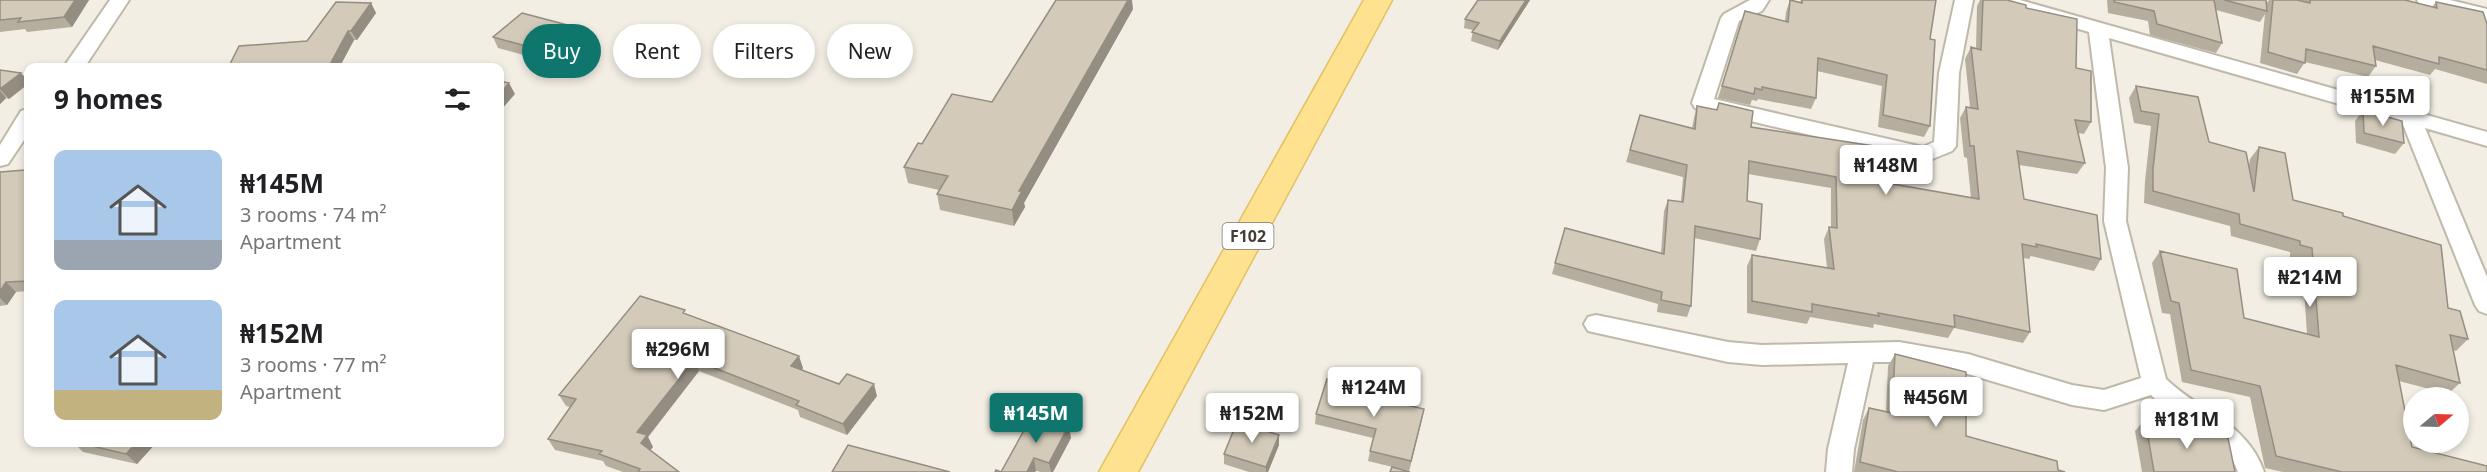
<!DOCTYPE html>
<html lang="en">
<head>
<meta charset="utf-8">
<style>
  body { margin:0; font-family:"Noto Sans",sans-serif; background:#f2f2f2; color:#202124; height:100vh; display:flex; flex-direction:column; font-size:22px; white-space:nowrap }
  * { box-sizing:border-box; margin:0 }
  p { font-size:20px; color:#757577 }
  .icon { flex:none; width:33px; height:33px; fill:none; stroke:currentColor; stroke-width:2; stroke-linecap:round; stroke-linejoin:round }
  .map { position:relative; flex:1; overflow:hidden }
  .sheet { position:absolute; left:24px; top:63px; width:480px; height:384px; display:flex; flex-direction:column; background:#fff; border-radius:12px; box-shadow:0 3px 9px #0003 }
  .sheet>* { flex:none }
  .guide { position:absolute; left:522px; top:24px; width:570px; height:54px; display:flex; gap:12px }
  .needle { width:39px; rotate:71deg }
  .controls { position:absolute; left:2403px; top:387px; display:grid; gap:12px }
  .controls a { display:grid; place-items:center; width:66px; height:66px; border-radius:50%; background:#fff; box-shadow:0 3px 9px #0003; font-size:30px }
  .price { position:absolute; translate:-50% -51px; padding:0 14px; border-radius:6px; background:#fff; color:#222; font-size:20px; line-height:39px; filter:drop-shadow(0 2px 3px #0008) }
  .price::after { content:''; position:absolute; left:50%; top:36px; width:18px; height:14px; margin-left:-9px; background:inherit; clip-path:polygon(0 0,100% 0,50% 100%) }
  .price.current { background:#0f766e; color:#fff }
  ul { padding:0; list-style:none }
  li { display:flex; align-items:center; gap:18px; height:150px; padding:0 30px }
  li span { display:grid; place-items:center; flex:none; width:168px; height:120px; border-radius:12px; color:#555 }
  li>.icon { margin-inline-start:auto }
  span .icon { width:72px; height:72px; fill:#fffc; stroke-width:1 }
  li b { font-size:26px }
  h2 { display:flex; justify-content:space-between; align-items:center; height:72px; padding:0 30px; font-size:26px }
  .pill { padding:0 21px; border-radius:27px; background:#fff; box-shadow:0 3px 9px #0003; font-size:21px; line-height:54px }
  .pill.current { background:#0f766e; color:#fff }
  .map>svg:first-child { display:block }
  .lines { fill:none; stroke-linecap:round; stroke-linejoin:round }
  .minor-casing { stroke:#c0b9a9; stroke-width:4 }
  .primary-casing { stroke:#e3c060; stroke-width:3 }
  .minor { fill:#fff; fill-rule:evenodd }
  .primary { fill:#fee290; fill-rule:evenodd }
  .wall { fill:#b5ae9f }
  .shaded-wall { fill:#948d82 }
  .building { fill:#d3cab9; stroke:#948d82; stroke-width:1.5 }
  .labels { text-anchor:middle; stroke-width:6; stroke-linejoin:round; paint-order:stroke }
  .shield { fill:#fff; stroke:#7c7871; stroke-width:1.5 }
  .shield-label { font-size:16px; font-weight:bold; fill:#443e34 }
</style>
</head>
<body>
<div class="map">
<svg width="2487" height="472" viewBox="0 0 2487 472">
  <rect width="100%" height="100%" fill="#f2eee4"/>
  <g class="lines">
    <defs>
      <path id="minor" d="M110 0H129L84 68H63Z
        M1750 0H1769L1762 11 1739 21 1714 99 1923 147 1934 142 1939 73 1955 0H1973L1959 73 1956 146 1952 151 1925 162 1695 108 1692 103 1721 18 1724 14Z
        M1990 0H2020L2487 132V146L2425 128 2487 277V314L2479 311 2475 305 2402 122 2109 38 2128 168 2126 221 2166 379C2201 413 2247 422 2264 472H2238C2226 435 2176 423 2151 395L2104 410 2072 405 1968 374 1899 362H1873L1854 449 1852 472H1826L1828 449 1848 363 1762 365 1728 362 1588 331 1584 324 1588 317 1596 315 1728 342 1762 345 1899 342 1968 354 2072 385 2104 390 2141 378 2104 221 2106 168 2089 32 1992 4Z
        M2417 0H2450L2487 9V21L2419 4Z
        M28 109V134L8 164 0 166V145L21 111Z"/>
      <path id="primary" d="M1364 0H1392L1138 472H1099Z"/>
    </defs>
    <!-- minor casing -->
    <use href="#minor" class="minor-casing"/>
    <!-- primary casing -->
    <use href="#primary" class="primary-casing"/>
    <!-- minor -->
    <use href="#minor" class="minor"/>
    <!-- primary -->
    <use href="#primary" class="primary"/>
  </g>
  <!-- wall -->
  <path class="wall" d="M0 0H89L72 27 27 32 25 29 0 32Z
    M1478 0H1530L1498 50 1471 41 1473 30 1464 28 1465 19Z
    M1790 0 1800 2 1801 0H1936L1930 39V126L1924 137 1878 127 1882 86 1817 71 1816 98 1811 109 1758 99 1757 101 1752 100 1750 105 1718 98 1741 23 1785 21 1786 12Z
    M1980 0H2007L2026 8 2076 68 2091 122 2084 134 2078 133 2085 163 2077 174 2019 165 2024 199 2101 259 2094 271 2031 256 2029 259 2023 258 2030 332 2023 343 1954 328 1948 338 1874 324 1873 328 1810 317 1807 324 1747 313V266L1752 255 1827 268 1824 239 1829 227H1831V188L1748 174 1747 201 1760 239 1756 251 1694 238 1691 306 1687 317 1657 312 1658 304 1552 274 1555 263 1661 253 1664 211 1668 200 1681 202 1683 177 1626 162 1640 115 1692 128 1694 118 1697 106 1716 110 1719 103 1751 127 1876 181 1971 198 1967 158 1964 157 1960 118 1966 107H1970L1965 59 1971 47 1976 48 1977 6Z
    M2107 0H2266V4L2269 0H2297L2302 1V0H2405L2432 7 2436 2 2487 24V84L2435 69 2430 75 2375 60 2376 66 2368 77 2305 62 2297 74 2260 63 2265 14 2260 22 2216 10 2222 43 2216 53 2150 35 2148 21 2108 13Z
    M371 3 376 13 357 40H354L339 68H228L307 41Z
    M1133 9 1024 203 1025 207 1014 226 940 210 937 194 939 190 908 183 904 167 922 144 992 102Z
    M493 37H576L549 62 498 48Z
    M0 70 21 73 28 81V84L9 99 6 98 0 104Z
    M2136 86 2209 142 2249 166 2250 159 2259 147 2293 200 2343 216 2448 308 2468 339 2456 351 2453 350 2460 383 2448 394 2399 381 2412 447 2487 472H2283L2265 468 2250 397 2182 382 2170 314 2162 313 2152 263 2160 251 2244 318 2307 334 2302 260 2290 257V252L2231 236 2230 226 2144 203 2145 181 2151 126 2134 123 2129 98Z
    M2363 110 2404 143 2395 154 2356 143 2355 121Z
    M28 165V291L16 292 7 305 0 306V172L25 170Z
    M687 314 803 368 802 370 839 384 877 396 847 435 800 417 798 410 699 371 648 437 653 447 650 450 679 472H623L606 466 603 461 555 450 548 439 570 407 566 406 559 395Z
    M1895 354 1966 436 2058 470 2065 472H1854L1863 420 1869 408 1886 412 1888 366Z
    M1369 390V396L1422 419 1409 471 1368 461 1370 451 1373 438 1315 424 1316 414Z
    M2145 419 2235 472H2142L2135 431Z
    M1071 438 1053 472H1041L1036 471 1001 472Z
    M73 442H157L137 464 83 452Z
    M1279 445 1268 472H1249L1224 464V454Z"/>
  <!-- shaded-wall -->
  <path class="shaded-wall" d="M75 0H89L72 27 64 17Z
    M1128 0H1132L1133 9 1024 203 1025 207 1014 226 1012 210 1019 191Z
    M1526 0H1530L1498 50 1500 41Z
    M371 3 376 13 357 40 351 31Z
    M571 26 576 37 549 62 544 51Z
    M348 31 354 40 339 68H328Z
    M21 73 28 81V84L9 99 0 89Z
    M509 83 515 94 500 111V94Z
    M0 91 6 98 0 104Z
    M6 282 16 292 7 305 0 298V291Z
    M799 356 803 368 796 377 791 366Z
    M694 360 699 371 648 437 653 447 647 454 641 443 637 432Z
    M874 384 877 396 847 435 843 424Z
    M1424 409 1422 419 1409 471 1411 461Z
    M1069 425 1071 438 1053 472H1051L1049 463Z
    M1279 435V445L1268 472H1266V467Z
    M137 442H157L137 464 126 454Z
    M1034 458 1036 471 1035 472H1027Z"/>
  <!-- building -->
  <path class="building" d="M0 0H75L64 17 18 22 21 18 0 20Z
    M1056 0H1128L1019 191H1022L1012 210 937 194 948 176 904 167 918 143 922 144 952 94 992 102Z
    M1478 0H1526L1500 41 1472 32 1479 23 1465 19Z
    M1790 0 1802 3V0H1936L1930 39 1935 40 1930 126 1883 115 1887 75 1818 58 1816 98 1762 87V90L1755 88 1754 94 1722 86 1745 11 1788 22Z
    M1983 0H2007L2026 5V8L2077 19 2076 68 2091 71V122L2075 120 2085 163 2017 151 2024 199 2097 215 2101 259 2036 244 2037 247 2022 244 2030 332 1954 315 1955 327 1878 313 1879 316 1812 304V312L1752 301V255L1834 269 1829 227 1837 228 1836 177 1749 161 1747 201 1762 204 1760 239 1695 226 1691 306 1661 300 1662 292 1555 263 1565 228 1664 254 1668 200 1683 202 1687 165 1630 150 1640 115 1695 129 1697 106 1717 110 1719 103 1753 111 1751 127 1874 146 1876 181 1979 199 1974 146H1970L1966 107 1978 109 1971 47 1981 50Z
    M2114 0H2214L2222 43 2157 24 2154 11 2114 2Z
    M2224 0H2266L2267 11Z
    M2273 0H2297L2310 3V0H2405L2437 8 2436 2 2483 12 2487 24V70L2439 57V64L2373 46 2376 66 2306 49 2305 63 2268 52Z
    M336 2 371 3 351 31H348L328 68H228L239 46 307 41Z
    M522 13 571 26 544 51 493 37Z
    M0 70 21 73 0 89Z
    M500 81 509 83 500 94Z
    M2136 86 2198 97 2209 142 2246 152 2254 192 2259 147 2285 153 2293 200 2343 213V216L2441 245 2448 308 2460 311 2468 339 2450 335 2460 383 2396 365 2412 447 2487 466V472H2342L2276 456 2260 386 2191 370 2179 303 2171 301 2160 251 2237 269 2244 318 2319 337 2312 248 2300 245V241L2240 224 2239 214 2153 191V169L2159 114 2141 111Z
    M2363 110 2402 121 2404 143 2364 133Z
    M28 165V281L6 282 0 291V172L25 170Z
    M640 296 685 310 683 313 799 356 791 366 839 384 847 374 874 384 843 424 796 405 799 401 694 360 637 432 647 435 641 443 679 472H638L640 469 599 454 602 451 548 439 576 399 559 395Z
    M1895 354 1966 372V436L2057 461 2058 470 2065 472H1898L1860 462 1869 408 1892 413Z
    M1327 379 1369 390 1368 396 1424 409 1411 461 1370 451 1376 429 1316 414Z
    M1033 414 1069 425 1049 463 1034 458 1027 472H995L996 470 1001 472Z
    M2145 419 2228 438 2235 472H2154Z
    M1237 422 1279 435 1266 467 1224 454Z
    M75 442H137L126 454Z
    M848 445 950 472H832Z
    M1392 467 1410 472H1390Z"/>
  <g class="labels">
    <!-- shield labels -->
    <rect class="shield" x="1222.5" y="223" width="51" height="26" rx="4.5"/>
    <g class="shield-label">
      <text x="1248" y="242">F102</text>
    </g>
  </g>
</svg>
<div class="controls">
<a><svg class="needle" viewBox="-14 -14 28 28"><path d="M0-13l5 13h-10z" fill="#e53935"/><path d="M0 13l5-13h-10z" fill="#757577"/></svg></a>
</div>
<b class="price" style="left:2383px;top:127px">₦155M</b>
<b class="price" style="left:1886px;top:196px">₦148M</b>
<b class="price" style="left:2310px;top:308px">₦214M</b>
<b class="price" style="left:678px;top:380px">₦296M</b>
<b class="price" style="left:1374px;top:418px">₦124M</b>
<b class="price" style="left:1936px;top:428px">₦456M</b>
<b class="price current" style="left:1036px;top:444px">₦145M</b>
<b class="price" style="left:1252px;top:444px">₦152M</b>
<b class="price" style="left:2187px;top:450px">₦181M</b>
<div class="guide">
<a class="pill current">Buy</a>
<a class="pill">Rent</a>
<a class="pill">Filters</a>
<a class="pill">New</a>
</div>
<section class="sheet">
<h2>9 homes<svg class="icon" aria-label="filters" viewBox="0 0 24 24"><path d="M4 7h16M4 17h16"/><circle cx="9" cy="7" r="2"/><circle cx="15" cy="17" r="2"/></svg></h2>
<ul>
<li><span style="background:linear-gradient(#a9c7e8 75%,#9aa5b1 0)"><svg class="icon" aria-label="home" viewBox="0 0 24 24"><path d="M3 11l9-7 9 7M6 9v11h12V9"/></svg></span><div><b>₦145M</b><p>3 rooms · 74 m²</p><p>Apartment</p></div></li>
<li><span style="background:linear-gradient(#a9c7e8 75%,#c2b280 0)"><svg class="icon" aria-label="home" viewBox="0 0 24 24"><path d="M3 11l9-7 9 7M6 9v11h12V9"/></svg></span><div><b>₦152M</b><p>3 rooms · 77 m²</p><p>Apartment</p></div></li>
</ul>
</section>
</div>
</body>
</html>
